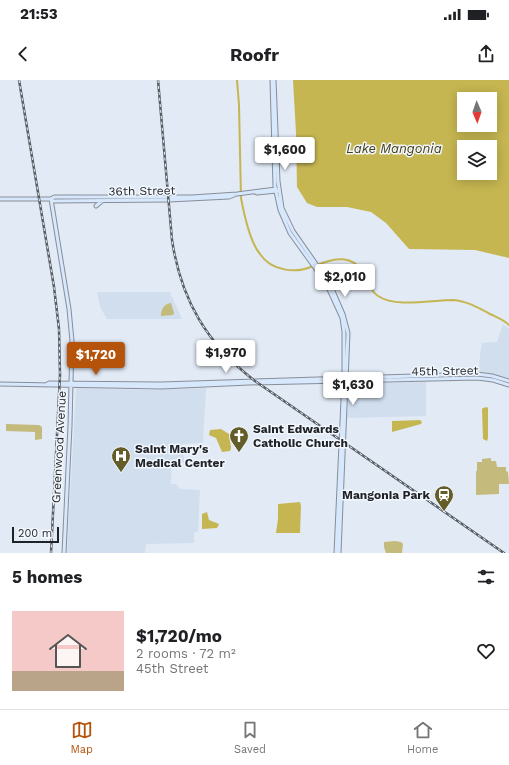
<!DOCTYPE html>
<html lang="en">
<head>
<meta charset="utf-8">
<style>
  body { margin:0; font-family:"Work Sans",sans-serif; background:#f2f2f2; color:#202124; height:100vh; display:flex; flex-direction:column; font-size:15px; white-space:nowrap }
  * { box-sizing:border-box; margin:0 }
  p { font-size:13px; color:#757577 }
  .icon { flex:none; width:22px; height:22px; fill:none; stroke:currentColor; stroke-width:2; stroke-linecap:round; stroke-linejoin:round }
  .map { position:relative; height:473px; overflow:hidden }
  .details { display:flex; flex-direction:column; background:#fff; flex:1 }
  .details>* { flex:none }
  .needle { width:26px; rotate:178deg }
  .tools { position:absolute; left:457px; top:12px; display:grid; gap:8px }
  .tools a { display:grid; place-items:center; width:40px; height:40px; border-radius:0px; background:#fff; box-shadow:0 2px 10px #0003; font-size:20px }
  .scale { position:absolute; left:12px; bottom:10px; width:47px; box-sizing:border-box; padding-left:4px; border:2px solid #1f2226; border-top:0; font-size:11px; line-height:14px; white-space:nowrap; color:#1f2226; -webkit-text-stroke:3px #f2f7fe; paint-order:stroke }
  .price { position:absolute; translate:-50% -34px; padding:0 9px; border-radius:4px; background:#fff; color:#222; font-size:13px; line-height:26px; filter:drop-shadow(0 1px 2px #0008) }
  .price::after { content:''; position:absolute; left:50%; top:24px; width:12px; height:9px; margin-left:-6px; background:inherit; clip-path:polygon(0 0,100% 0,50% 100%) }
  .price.active { background:#b45309; color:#fff }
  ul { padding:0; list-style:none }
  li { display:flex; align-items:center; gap:12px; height:100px; padding:0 12px }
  li span { display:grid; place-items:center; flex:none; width:112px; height:80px; border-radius:0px; color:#555 }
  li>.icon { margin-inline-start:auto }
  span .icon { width:48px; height:48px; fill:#fffc; stroke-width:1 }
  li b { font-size:17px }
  h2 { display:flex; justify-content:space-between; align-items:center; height:48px; padding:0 12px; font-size:17px }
  .status { display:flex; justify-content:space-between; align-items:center; height:28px; padding:0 20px; background:#fff; direction:ltr }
  .status svg { height:11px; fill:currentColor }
  header { display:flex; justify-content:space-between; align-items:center; height:52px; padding:0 12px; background:#fff; font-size:18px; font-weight:700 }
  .tab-bar { display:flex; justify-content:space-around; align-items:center; height:56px; border-top:1px solid #e0e0e0; background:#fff; font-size:11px; color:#757577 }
  .tab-bar a { display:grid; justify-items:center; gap:2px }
  .tab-bar .active { color:#b45309 }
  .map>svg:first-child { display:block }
  .built { fill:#d1deee }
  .green { fill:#c4ba7b }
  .water { fill:#c5b651; fill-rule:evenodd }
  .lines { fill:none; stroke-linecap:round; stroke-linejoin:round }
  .canal { stroke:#c5b651; stroke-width:2 }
  .secondary-casing { stroke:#878e98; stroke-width:5 }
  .secondary { stroke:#d7e7fc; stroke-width:3 }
  .rail-casing { stroke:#575c62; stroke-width:2.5 }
  .rail { stroke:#f2f7fe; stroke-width:1; stroke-dasharray:3; stroke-linecap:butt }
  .labels { text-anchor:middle; stroke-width:3; stroke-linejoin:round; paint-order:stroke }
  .street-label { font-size:12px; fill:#1f2226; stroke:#f2f7fe }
  .poi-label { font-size:12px; font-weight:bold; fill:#1f2226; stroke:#f2f7fe; text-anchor:start }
  .water-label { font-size:13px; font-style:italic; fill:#423c11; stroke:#f2f7fe }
</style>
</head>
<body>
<div class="status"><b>21:53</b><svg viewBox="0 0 49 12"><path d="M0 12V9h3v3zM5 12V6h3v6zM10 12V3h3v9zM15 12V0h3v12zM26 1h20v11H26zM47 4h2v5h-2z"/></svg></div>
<header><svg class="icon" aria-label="back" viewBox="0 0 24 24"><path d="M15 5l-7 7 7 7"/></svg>Roofr<svg class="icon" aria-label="share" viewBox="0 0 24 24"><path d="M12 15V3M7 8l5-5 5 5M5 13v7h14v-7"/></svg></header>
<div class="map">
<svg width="509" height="473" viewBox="0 0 509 473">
  <rect width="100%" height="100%" fill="#e2eaf5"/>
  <!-- built -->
  <path class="built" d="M97 212H170L182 239H107L100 227Z
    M503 244 509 249V299L479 292 480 274 482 263 497 262Z
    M426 302V336L347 338 349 306 352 304Z
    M76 308 148 310 206 308 203 363 183 364 184 383H172L171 404H176L180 409 200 410 198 452H194V463L146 464 145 473H67Z"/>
  <!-- green -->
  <path class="green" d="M171 223 174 233 173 235 161 236C161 229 164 224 171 223Z
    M6 344 39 345 42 347V359L35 360V352L6 351Z
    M491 378V381H496L497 387H506V391L508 392 509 404H499V414L476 415V391H477V382H482V379Z
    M395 461 401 462 403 464 402 473H386L384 467V462Z"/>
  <!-- water -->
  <path class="water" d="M293 0H509V178L475 170 409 169 386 143 371 132 347 127H317L307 123 297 107 296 53ZM464 19H490V45H464ZM464 67H490V93H464Z
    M487 327 488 328V358L487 361 483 359 482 329 483 328Z
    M420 340 422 342 421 344 392 352V341H393Z
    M210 350 221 349 229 354 231 368 230 371 222 372 216 358 209 355Z
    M300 422 301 426 300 453H276L278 439V424Z
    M207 432 209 440 219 444 217 448 202 449V434Z"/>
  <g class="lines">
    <!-- canal -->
    <path class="canal" d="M237 0 239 25 241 118C244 134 250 162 260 174 271 191 296 194 313 186
      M317 185C334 178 353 174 363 193 368 201 369 210 378 216 396 228 431 220 453 220 467 221 479 228 490 234 496 237 504 240 509 245"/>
    <defs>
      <path id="secondary" d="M272 0 275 107 280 130 290 153 326 203 342 238 344 252V298L336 473
        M274 0 278 101 282 128 293 151 330 204 343 234 348 253 339 473
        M255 112 257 113 277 111
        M0 119H51L53 121 169 120 229 117 234 115
        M51 119 69 229 72 261 70 346 64 473
        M51 119 54 117H192L237 114 276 109
        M96 126 102 121
        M0 304 161 307 249 303 477 298 493 300 509 305
        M46 305 49 303 161 304 477 294 492 296 509 301"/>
    </defs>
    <!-- secondary casing -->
    <use href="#secondary" class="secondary-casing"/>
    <!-- secondary -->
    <use href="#secondary" class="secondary"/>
    <defs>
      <path id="rail" d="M19 0 54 207 59 249 60 295 51 473
        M158 0 172 160C181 220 207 264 255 301L504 473"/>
    </defs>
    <!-- rail casing -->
    <use href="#rail" class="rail-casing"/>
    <!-- rail -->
    <use href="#rail" class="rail"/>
  </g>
  <!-- icons -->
  <defs>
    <symbol id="church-pin" viewBox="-11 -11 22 30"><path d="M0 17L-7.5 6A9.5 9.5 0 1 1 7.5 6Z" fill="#655d29" stroke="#f2f7fe"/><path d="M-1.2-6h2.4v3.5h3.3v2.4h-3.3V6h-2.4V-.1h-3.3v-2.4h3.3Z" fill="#fff"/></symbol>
    <symbol id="hospital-pin" viewBox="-11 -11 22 30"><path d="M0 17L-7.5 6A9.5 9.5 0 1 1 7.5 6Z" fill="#655d29" stroke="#f2f7fe"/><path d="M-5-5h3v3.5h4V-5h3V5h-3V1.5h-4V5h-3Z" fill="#fff"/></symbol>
    <symbol id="station-pin" viewBox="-11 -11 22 30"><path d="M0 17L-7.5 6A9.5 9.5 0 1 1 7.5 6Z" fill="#655d29" stroke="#f2f7fe"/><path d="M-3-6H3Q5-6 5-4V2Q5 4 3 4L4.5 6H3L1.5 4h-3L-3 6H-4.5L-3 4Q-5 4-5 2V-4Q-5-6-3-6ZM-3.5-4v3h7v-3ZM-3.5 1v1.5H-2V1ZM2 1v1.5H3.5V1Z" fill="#fff"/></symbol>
  </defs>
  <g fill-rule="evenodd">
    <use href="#church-pin" x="228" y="345" width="22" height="30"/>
    <use href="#hospital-pin" x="110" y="365" width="22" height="30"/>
    <use href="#station-pin" x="433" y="404" width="22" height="30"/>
  </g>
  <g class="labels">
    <!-- street labels -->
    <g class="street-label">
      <text transform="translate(142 111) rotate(-1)" y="4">36th Street</text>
      <text transform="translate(445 291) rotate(-1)" y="4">45th Street</text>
      <text transform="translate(59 367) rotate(-87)" y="4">Greenwood Avenue</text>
    </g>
    <!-- poi labels -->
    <g class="poi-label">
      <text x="253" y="353">Saint Edwards<tspan x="253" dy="14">Catholic Church</tspan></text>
      <text x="135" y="373">Saint Mary's<tspan x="135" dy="14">Medical Center</tspan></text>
      <text x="430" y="419" text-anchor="end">Mangonia Park</text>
    </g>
    <!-- water labels -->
    <g class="water-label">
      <text x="394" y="73">Lake Mangonia</text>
    </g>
  </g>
</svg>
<div class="tools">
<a><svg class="needle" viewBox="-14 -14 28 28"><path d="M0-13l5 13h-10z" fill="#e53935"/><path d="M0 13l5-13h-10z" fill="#757577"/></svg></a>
<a><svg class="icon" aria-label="layers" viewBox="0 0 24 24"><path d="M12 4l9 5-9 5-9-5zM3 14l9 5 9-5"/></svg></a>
</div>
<div class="scale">200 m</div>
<b class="price" style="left:285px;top:91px">$1,600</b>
<b class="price" style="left:345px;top:218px">$2,010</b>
<b class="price" style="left:226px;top:294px">$1,970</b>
<b class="price active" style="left:96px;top:296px">$1,720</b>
<b class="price" style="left:353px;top:326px">$1,630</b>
</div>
<section class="details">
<h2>5 homes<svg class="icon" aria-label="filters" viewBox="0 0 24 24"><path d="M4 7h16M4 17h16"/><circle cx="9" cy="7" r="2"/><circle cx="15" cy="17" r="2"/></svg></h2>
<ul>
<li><span style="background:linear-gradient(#f6c9c9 75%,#b9a48a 0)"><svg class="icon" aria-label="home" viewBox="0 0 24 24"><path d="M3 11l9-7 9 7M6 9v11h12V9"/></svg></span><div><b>$1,720/mo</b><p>2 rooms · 72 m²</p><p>45th Street</p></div><svg class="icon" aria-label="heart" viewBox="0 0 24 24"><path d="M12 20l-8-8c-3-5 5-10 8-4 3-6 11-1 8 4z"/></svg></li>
</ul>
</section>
<nav class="tab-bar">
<a class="active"><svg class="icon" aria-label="map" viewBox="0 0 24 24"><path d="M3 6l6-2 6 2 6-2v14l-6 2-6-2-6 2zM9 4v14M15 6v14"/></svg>Map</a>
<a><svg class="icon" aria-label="saved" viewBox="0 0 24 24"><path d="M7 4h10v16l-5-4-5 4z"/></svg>Saved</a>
<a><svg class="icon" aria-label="home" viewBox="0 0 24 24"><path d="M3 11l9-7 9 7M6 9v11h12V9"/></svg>Home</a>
</nav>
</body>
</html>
